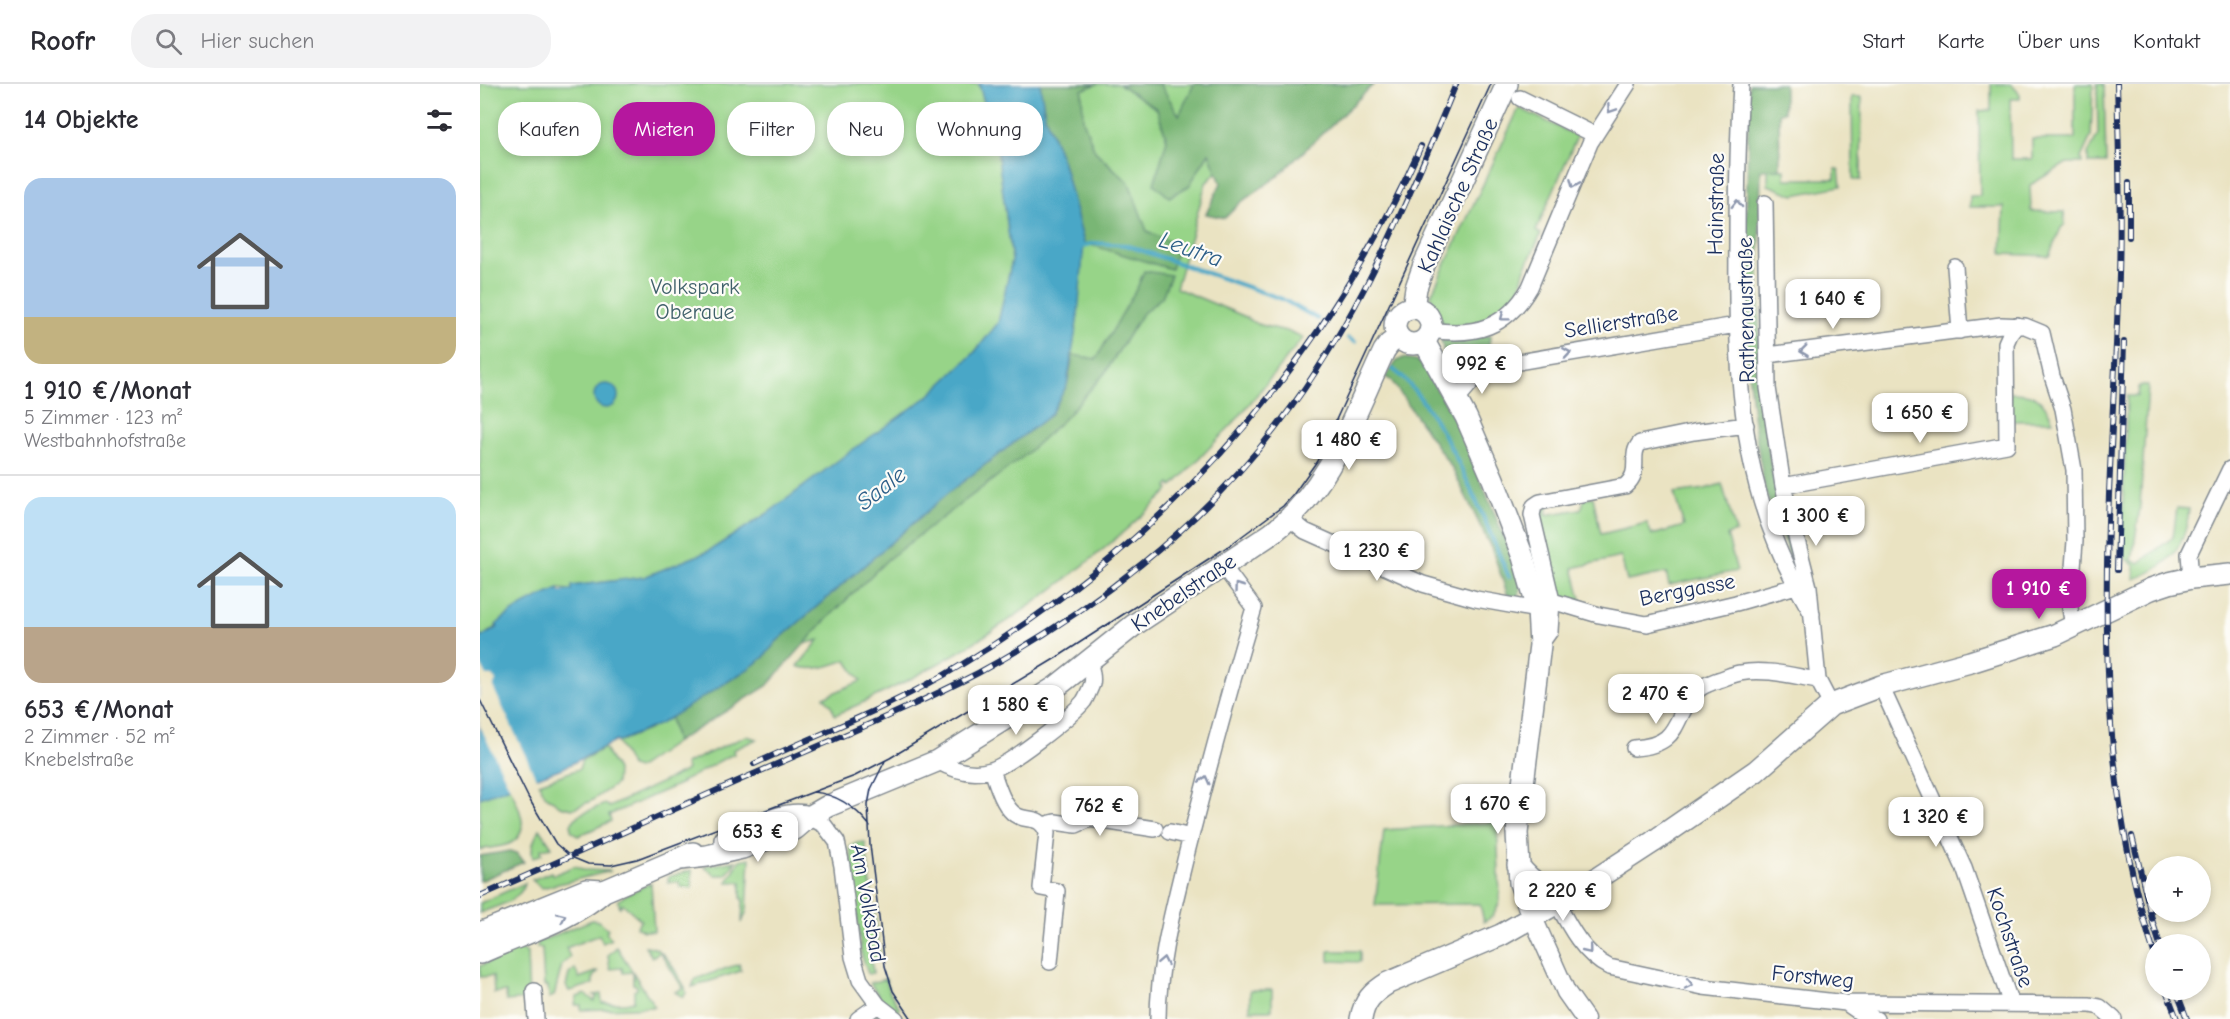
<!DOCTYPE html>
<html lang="de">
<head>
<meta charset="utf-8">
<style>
  body { margin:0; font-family:"Comic Neue",sans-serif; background:#f2f2f3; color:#2b2b33; height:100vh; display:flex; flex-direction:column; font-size:22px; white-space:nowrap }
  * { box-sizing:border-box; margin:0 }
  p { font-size:20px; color:#7c7c81 }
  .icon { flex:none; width:33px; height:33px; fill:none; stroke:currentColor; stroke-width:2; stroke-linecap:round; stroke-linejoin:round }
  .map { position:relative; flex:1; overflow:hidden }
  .sheet { display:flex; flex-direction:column; background:#fff; width:480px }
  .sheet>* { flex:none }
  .hud { position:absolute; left:18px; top:18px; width:570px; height:54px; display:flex; gap:12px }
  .buttons { position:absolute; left:1665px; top:772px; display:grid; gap:12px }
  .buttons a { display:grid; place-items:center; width:66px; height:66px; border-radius:50%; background:#fff; box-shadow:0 3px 9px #0003; font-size:30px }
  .price { position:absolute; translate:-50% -51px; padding:0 14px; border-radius:12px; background:#fff; color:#222; font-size:20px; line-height:39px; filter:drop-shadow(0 2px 3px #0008) }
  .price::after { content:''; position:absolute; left:50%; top:36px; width:18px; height:14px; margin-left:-9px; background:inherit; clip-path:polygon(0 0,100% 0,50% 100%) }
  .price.selected { background:#b5179e; color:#fff }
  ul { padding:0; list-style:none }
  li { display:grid; align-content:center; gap:12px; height:318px; padding:0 24px }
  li+li { border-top:2px solid #e1e1e2 }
  li span { display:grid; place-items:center; height:186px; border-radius:18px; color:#555 }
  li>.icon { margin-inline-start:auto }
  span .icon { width:108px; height:108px; fill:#fffc; stroke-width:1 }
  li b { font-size:26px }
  h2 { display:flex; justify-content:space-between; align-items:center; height:72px; padding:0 24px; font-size:26px }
  .chip { padding:0 21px; border-radius:24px; background:#fff; box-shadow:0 3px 9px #0003; font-size:21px; line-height:54px }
  .chip.selected { background:#b5179e; color:#fff }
  header { display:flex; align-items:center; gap:36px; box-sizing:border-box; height:84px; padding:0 30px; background:#fff; border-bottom:2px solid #e1e1e2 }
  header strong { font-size:28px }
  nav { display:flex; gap:33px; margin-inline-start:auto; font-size:21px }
  .search { width:420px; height:54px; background:#f2f2f3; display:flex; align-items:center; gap:15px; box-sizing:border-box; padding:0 21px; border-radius:24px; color:#7c7c81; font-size:22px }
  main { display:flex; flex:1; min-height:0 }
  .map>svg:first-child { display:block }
  .green { fill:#97d488; stroke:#598273; stroke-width:1.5 }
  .forest { fill:#79b674; stroke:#4a7269; stroke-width:1.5 }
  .water { fill:#48a7c7; stroke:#326b92; stroke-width:1.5 }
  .pier { fill:#eae3c2 }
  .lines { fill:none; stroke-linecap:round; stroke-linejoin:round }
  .stream { stroke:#48a7c7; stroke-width:4 }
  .minor-casing { stroke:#828990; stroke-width:18 }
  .tertiary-casing { stroke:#828990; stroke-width:21 }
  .secondary-casing { stroke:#828990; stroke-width:24 }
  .minor { stroke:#fff; stroke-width:15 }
  .tertiary { stroke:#fff; stroke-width:18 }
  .secondary { stroke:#fff; stroke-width:21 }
  .tram { stroke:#1b2f5e; stroke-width:1.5 }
  .rail-casing { stroke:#1b2f5e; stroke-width:6 }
  .rail { stroke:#fdfcf7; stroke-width:4; stroke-dasharray:11; stroke-linecap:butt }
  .oneway { stroke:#8d97ae }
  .labels { text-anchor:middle; stroke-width:4.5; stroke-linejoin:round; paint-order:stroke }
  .street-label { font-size:22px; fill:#1b2f5e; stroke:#fdfcf7 }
  .park-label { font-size:22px; fill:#40616b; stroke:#fdfcf7 }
  .water-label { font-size:24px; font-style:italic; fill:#2d5f88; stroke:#fdfcf7 }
</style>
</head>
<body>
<header>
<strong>Roofr</strong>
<div class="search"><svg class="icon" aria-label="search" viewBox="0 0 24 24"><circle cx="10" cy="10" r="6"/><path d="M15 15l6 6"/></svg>Hier suchen</div>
<nav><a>Start</a><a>Karte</a><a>Über uns</a><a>Kontakt</a></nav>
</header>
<main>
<section class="sheet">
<h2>14 Objekte<svg class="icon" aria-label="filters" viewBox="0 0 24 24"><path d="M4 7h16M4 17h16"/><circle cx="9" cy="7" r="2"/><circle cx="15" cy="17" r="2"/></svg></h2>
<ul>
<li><span style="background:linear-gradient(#a9c7e8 75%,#c2b280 0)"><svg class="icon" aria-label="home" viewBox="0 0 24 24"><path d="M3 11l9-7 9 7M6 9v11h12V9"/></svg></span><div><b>1 910 €/Monat</b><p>5 Zimmer · 123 m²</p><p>Westbahnhofstraße</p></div></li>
<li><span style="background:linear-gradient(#bfe0f5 70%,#b9a48a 0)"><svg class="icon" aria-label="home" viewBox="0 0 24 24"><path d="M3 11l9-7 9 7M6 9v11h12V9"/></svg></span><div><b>653 €/Monat</b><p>2 Zimmer · 52 m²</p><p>Knebelstraße</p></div></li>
</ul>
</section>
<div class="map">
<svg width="1750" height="935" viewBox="0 0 1750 935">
  <rect width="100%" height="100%" fill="#fdfcf7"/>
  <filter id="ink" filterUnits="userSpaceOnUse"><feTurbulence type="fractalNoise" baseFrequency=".0167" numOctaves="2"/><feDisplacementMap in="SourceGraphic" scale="12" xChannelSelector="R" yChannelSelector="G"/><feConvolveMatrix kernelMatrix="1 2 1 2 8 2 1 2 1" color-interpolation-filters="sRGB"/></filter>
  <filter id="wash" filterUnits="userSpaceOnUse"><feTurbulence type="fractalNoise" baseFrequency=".008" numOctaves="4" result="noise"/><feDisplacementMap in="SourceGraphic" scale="24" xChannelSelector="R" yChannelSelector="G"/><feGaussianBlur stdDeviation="1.35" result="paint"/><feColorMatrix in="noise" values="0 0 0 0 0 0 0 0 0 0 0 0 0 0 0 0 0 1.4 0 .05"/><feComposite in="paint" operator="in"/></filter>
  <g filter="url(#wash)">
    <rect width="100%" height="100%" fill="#eae3c2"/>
    <!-- green -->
    <path class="green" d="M0 0H499L517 65 532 176 518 239 494 269 450 311 368 369 288 429 229 467 164 493 93 502V506L79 505 54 516 0 554Z
      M560 0H825L726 99 696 204 766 233C782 247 806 242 823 254L758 334 692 403 690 400 687 403 689 406C592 500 480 577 355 631L351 621 344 613 381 597 366 576C350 582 335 587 319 583L318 582 339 556 324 560 296 558 570 331 587 301 598 231Z
      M1511 0H1531L1540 10V15H1530L1531 75H1552V55H1595V0H1613L1611 52 1601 74 1602 79H1587L1550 101 1551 127 1584 128 1585 140 1581 144 1569 172 1522 170 1524 123H1490V112H1500L1499 27 1511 26Z
      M1617 0H1624L1626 79H1608V70L1618 50Z
      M1372 13H1382L1381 96H1373Z
      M1039 24 1097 52 1056 147 1061 150 1044 187 1040 205 1027 226 997 239 963 243C962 230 951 222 951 211Z
      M1288 85H1305V95H1355V85H1359L1361 102 1314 111 1288 101Z
      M1659 302H1668L1660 422 1652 477 1659 479 1693 453 1697 424 1709 425C1706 462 1690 483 1654 495L1655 482 1641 471 1647 312H1658Z
      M1529 309C1556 309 1562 312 1573 337H1529Z
      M1242 400 1256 448 1247 451 1257 487 1189 501 1186 489 1147 497 1141 473 1093 484 1102 519 1080 513 1075 506 1055 430 1069 421 1065 431 1101 425 1105 414 1113 413 1121 450 1167 439 1172 451 1204 442 1194 409 1225 405Z
      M190 633 196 658 157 685 151 683 137 658 170 645Z
      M266 652 277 655 253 666 254 670C233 679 221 689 201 698L202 699 129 731 131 737 98 752 91 746V740L98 731 125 720 129 723 204 688 207 685 205 680Z
      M124 664 137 686 136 700 111 717 92 725 80 722 65 711 59 699 99 685 102 676Z
      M30 703C37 720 54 748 29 760 21 763 9 764 0 766V714Z
      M1017 738 1020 817 1013 832 1004 838 1000 820 895 821 904 746Z
      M60 745 72 763 61 765 62 770 53 774C50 763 54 754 60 745Z
      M385 758 400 872 391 875 393 889 388 890 381 869 370 763 376 759Z
      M270 774 267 826 262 839 263 814H261V798H247L260 776Z
      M256 777 246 791H235L224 782Z
      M95 782 104 786 131 787 62 804 52 796 71 788 73 791Z
      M212 786V804L200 803 199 798H188V793Z
      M45 799C40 818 16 822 0 829V819Z
      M171 799 174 847H163L156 843 161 836 143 820 140 823 138 817 147 810Z
      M112 836 119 837 128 845 126 848 131 855 123 859 119 851 86 864 90 873 82 881 74 912 69 914 68 902H64L62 864H57L58 858Z
      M165 862C184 861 196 889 205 903L206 909 203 913 195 908 203 904 180 868 172 873Z
      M137 863 175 923 101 926V921H95L97 913 105 910 114 917 117 913 114 911 121 910 122 919H145L154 917V907L157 905V902L153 900V888L143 889 142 884 130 885 128 871Z
      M40 864 47 869 49 915 26 917V908L14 909 13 892 0 893V882Z
      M849 867H880V878L849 877Z
      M259 880 261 887 212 903 215 895Z
      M95 885 99 894 119 887 113 893V900L89 907 86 902 89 890Z
      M406 895 409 907 420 925 417 928 402 916 390 899Z
      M770 906H792V926H770Z"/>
    <!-- forest -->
    <path class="forest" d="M560 0H617L602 6 603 36 615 67 649 99 667 147 698 162 691 185 604 159 583 79 565 32Z
      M639 0H680L699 31 714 0H894L798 92 760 119 745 134 726 130 741 99 729 69 709 102 689 113 674 100 687 56 677 25Z
      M1269 0H1304V28L1299 29 1300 85 1281 86C1279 186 1275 288 1292 387 1299 426 1313 464 1325 502L1310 473 1285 407 1274 340 1264 252Z
      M664 187 691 191 682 213 661 231 625 289 584 335 544 372 408 475 343 539 287 602 196 658 190 633 268 585 283 574 296 558 468 409 570 331 587 301 593 271 616 275 658 202Z
      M1011 251 1007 268 980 263 964 269 961 257Z
      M981 268 1009 274 1008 277 995 282 981 299 978 298 963 275Z
      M923 274 936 276 942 281 977 338 1040 492 1041 505 1038 512H1028L1013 468 972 384 911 296 905 293 917 277Z
      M30 767 38 770 44 778 0 797V772Z"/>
    <!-- water -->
    <path class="water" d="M499 0H560L565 32 583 79 604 159 598 231 587 301 570 331 468 409 296 558 283 574 268 585 180 640 137 658 136 657 85 683 0 714V554L18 543 16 541C34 524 57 514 79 505L80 508 92 506V502L164 493 229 467 288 429 368 369 450 311 494 269 518 239 532 176 517 65Z
      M114 312a12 12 0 1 1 24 0a12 12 0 1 1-24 0Z"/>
    <!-- pier -->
    <path class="pier" d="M0 579 7 592H13L16 597 13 603 57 696 31 706 0 642Z"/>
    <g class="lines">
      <!-- stream -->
      <path class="stream" d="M600 163 614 159 646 161 802 215 838 235
        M868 254 875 258
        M913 285C963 324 1003 435 1029 493"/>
    </g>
  </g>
  <g filter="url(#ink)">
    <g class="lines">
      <defs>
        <path id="minor" d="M1261 0C1258 53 1257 106 1257 160 1256 257 1257 365 1295 456 1305 482 1318 506 1332 530
          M1040 14 1115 51
          M1285 119 1288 304 1303 402 1329 503 1338 596 1351 621
          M1475 183 1480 247
          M951 246C996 253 1027 243 1050 203L1110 59 1148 0
          M1288 271 1521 241 1545 242 1562 249 1572 292 1583 325 1594 386 1595 457 1590 524 1593 543
          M977 315 1001 287 1009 283 1256 241
          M1303 402 1527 361 1526 259 1530 250 1537 241
          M810 435 825 447 943 500 996 515 1058 526
          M1711 494 1709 470 1750 385
          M1072 517 1119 531 1167 540 1256 519 1316 502
          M1060 561 1070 547 1072 517 1052 431 1054 422 1060 418 1145 402C1163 387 1148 372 1160 359L1214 348 1266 341
          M1401 602 1484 784 1531 920
          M1154 664C1204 661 1191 632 1218 606 1223 601 1231 599 1238 596 1245 594 1253 590 1260 589 1285 584 1313 592 1338 596
          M457 677C473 686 492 692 511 686 529 681 592 632 604 617 607 612 610 605 612 600 614 593 611 584 609 577
          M512 686C517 700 522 719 533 729 545 740 559 728 567 749L561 804 577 807 570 878
          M329 733 344 741 357 758 362 782 373 873 380 896 398 921 416 935
          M563 741 575 738 596 741 610 735 675 745
          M690 748 711 753
          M1077 819C1089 842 1104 871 1129 883L1223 903 1366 919 1610 921 1620 923 1634 935
          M54 907 56 935
          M1366 919 1382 930 1396 935
          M378 935 398 921
          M678 935C678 880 693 826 706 772 727 689 749 606 774 524L743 482"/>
        <path id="tertiary" d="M1053 834 1086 908 1105 935"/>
        <path id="secondary" d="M915 242a18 18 0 1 1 36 0a18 18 0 1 1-36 0Z
          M933 224 936 204 944 181 1027 0
          M944 257 986 333 1013 395 1043 473 1058 526 1060 561 1037 749 1040 799 1053 834
          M245 756C268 747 305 725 329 733
          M200 775 227 772 262 764 315 745 329 733 348 722 457 677 576 603 654 541 791 450C850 405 873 333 904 267L909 260 919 253
          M1038 781C1053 801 1068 808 1093 810
          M0 849 106 806 123 807
          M0 869C41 850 90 837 124 807L213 769
          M881 935C884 917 892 909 908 899L1021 851 1093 810 1173 758 1276 687 1351 621 1401 602 1490 578 1575 551 1671 505 1689 499 1711 494 1750 490"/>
      </defs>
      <!-- minor casing -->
      <use href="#minor" class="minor-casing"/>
      <!-- tertiary casing -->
      <use href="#tertiary" class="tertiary-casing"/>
      <!-- secondary casing -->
      <use href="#secondary" class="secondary-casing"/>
      <!-- minor -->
      <use href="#minor" class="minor"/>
      <!-- tertiary -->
      <use href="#tertiary" class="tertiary"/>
      <!-- secondary -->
      <use href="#secondary" class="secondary"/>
      <!-- tram -->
      <path class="tram" d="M0 616 48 713 76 760 91 773 108 780 131 781 157 775 375 692 410 674 576 574 750 461 803 422 813 411 837 377 1011 0
        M405 677 391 705 388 721 390 761 405 882 413 907 432 935
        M333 708C357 710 376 724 390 742"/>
      <defs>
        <path id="rail" d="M1637 0C1639 64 1641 127 1639 191 1631 419 1602 654 1676 875
          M1649 153V99
          M1637 486 1644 258
          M274 680C343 648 416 621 481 581 689 455 842 283 941 62
          M1652 752 1673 839 1680 861
          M0 812C90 773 178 732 267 693 344 659 423 628 498 589 612 527 719 444 798 341 878 237 927 120 976 0
          M1686 906 1697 935
          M1696 906 1707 935"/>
      </defs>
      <!-- rail casing -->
      <use href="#rail" class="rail-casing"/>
      <!-- rail -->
      <use href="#rail" class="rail"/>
    </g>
    <!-- one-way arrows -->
    <defs><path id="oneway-chevron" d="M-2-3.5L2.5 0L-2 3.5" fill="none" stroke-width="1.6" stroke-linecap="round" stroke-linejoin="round" transform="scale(1.5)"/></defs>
    <g class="oneway">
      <use href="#oneway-chevron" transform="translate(1131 25) rotate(123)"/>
      <use href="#oneway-chevron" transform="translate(1094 100) rotate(113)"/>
      <use href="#oneway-chevron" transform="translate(1257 120) rotate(-89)"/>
      <use href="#oneway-chevron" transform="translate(1024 233) rotate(143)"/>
      <use href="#oneway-chevron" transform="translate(1324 267) rotate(173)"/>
      <use href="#oneway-chevron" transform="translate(1087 269) rotate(-9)"/>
      <use href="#oneway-chevron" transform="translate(758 503) rotate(-126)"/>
      <use href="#oneway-chevron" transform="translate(725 696) rotate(-76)"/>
      <use href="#oneway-chevron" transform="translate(82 833) rotate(-24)"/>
      <use href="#oneway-chevron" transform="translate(1108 866) rotate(51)"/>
      <use href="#oneway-chevron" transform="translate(683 877) rotate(-79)"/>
      <use href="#oneway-chevron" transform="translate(1209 900) rotate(12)"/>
    </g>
  </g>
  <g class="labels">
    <!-- street labels -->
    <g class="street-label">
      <text transform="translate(977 111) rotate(-66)" y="8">Kahlaische Straße</text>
      <text transform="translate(1235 120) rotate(-89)" y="8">Hainstraße</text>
      <text transform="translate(1265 226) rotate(-91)" y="8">Rathenaustraße</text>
      <text transform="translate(1141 237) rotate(-9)" y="8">Sellierstraße</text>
      <text transform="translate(1207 505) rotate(-11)" y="8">Berggasse</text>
      <text transform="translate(703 508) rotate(-34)" y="8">Knebelstraße</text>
      <text transform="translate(389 819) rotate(80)" y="8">Am Volksbad</text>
      <text transform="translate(1531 853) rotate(71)" y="8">Kochstraße</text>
      <text transform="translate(1333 892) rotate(6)" y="8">Forstweg</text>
    </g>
    <!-- park labels -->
    <g class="park-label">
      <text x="215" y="210">Volkspark<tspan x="215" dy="25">Oberaue</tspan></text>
    </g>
    <!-- water labels -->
    <g class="water-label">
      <text transform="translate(711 165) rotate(19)" y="8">Leutra</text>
      <text transform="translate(401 404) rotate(-38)" y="8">Saale</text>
    </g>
  </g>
</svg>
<div class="buttons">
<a>+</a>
<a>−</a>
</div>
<b class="price" style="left:1353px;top:246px">1 640 €</b>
<b class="price" style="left:1002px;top:311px">992 €</b>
<b class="price" style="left:1440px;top:360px">1 650 €</b>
<b class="price" style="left:869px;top:387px">1 480 €</b>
<b class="price" style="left:1336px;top:463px">1 300 €</b>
<b class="price" style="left:897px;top:498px">1 230 €</b>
<b class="price selected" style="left:1559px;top:536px">1 910 €</b>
<b class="price" style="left:1176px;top:641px">2 470 €</b>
<b class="price" style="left:536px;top:652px">1 580 €</b>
<b class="price" style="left:1018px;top:751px">1 670 €</b>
<b class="price" style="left:620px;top:753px">762 €</b>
<b class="price" style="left:1456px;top:764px">1 320 €</b>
<b class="price" style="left:278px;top:779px">653 €</b>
<b class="price" style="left:1083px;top:838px">2 220 €</b>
<div class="hud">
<a class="chip">Kaufen</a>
<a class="chip selected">Mieten</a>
<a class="chip">Filter</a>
<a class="chip">Neu</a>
<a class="chip">Wohnung</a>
</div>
</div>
</main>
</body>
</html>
